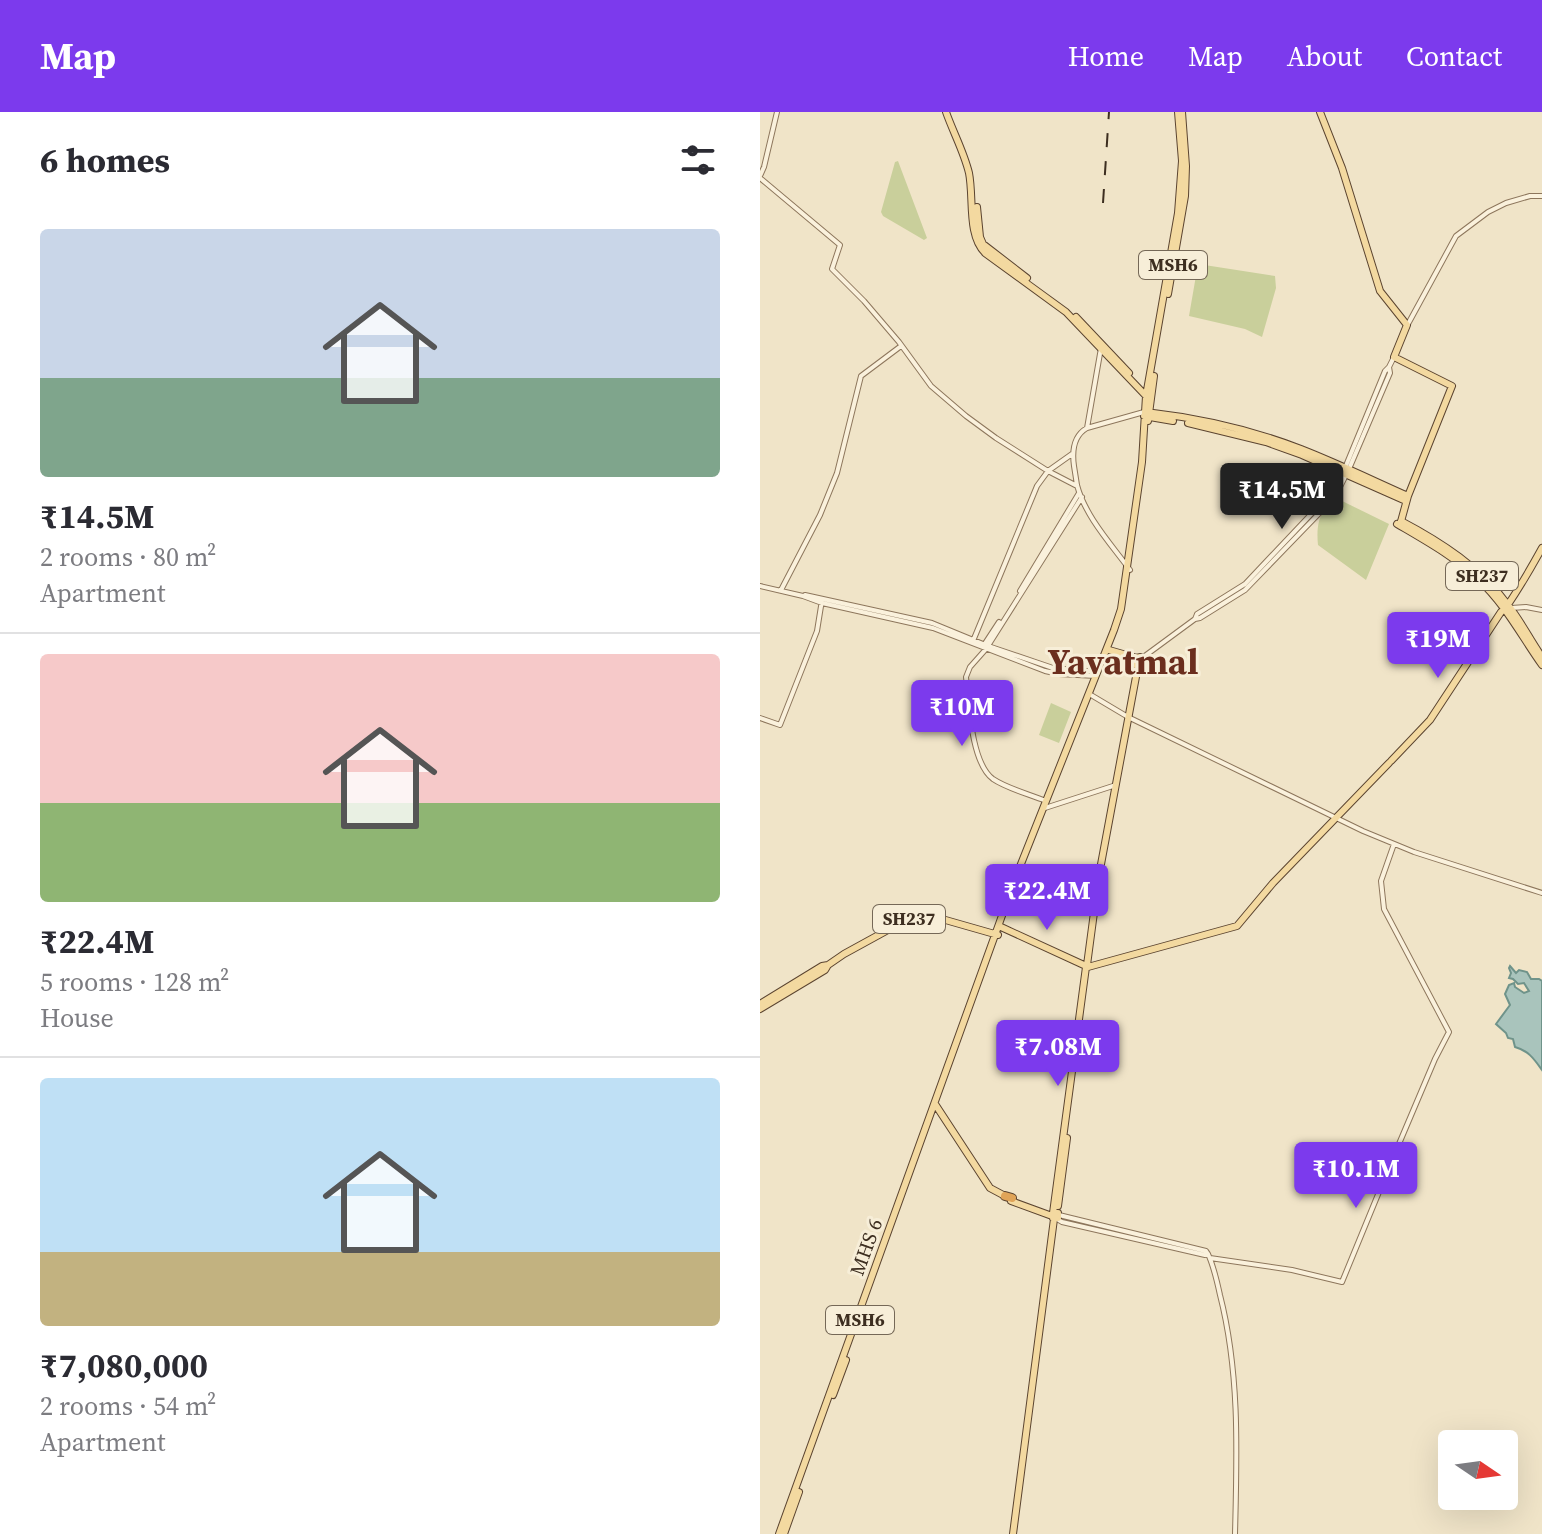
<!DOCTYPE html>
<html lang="en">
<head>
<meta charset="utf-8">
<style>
  body { margin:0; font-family:"Source Serif 4",serif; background:#f2f2f3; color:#2b2b33; height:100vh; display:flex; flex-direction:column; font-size:30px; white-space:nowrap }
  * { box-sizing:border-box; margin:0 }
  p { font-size:26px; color:#7c7c81 }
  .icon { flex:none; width:44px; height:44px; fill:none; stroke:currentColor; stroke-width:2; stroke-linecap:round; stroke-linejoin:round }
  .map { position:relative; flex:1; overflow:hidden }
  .panel { display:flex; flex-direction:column; background:#fff; width:760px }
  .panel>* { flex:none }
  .needle { width:52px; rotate:103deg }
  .controls { position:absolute; left:678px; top:1318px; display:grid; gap:16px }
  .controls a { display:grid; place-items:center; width:80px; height:80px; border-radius:8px; background:#fff; box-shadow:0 8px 32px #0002; font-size:40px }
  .price { position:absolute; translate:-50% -68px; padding:0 18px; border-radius:8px; background:#7c3aed; color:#fff; font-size:26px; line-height:52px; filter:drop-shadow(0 2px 4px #0008) }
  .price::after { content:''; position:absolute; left:50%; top:48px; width:24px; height:18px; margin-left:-12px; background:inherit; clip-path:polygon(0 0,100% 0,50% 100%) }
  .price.current { background:#222; color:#fff }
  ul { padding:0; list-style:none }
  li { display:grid; align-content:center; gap:16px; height:424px; padding:0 40px }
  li+li { border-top:2px solid #e1e1e2 }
  li span { display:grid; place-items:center; height:248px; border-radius:8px; color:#555 }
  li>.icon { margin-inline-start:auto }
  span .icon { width:144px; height:144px; fill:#fffc; stroke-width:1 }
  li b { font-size:34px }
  h2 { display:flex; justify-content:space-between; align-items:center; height:96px; padding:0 40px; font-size:34px }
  header { display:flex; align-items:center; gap:48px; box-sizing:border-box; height:112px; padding:0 40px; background:#7c3aed; color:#fff }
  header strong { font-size:38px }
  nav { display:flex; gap:44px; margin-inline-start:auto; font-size:28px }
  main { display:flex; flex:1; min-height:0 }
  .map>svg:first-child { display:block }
  .green { fill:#c9cf9b }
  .water { fill:#a9c4bc; stroke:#6f938a; stroke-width:2 }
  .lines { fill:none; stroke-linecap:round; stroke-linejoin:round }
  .minor-casing { stroke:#8d765c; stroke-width:6 }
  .major-casing { stroke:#5b4430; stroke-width:8 }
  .highway-casing { stroke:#5b4430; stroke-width:10 }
  .minor { stroke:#faf1dc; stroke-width:4 }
  .major { stroke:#f3d9a0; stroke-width:6 }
  .highway { stroke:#e0a458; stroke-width:8 }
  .rail { stroke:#3d2e20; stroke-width:2; stroke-dasharray:14 14; stroke-linecap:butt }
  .labels { text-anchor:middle; stroke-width:6; stroke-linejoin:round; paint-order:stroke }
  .shield { fill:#f7eed8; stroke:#756857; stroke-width:2 }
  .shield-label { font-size:18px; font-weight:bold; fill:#3d2e20 }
  .street-label { font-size:20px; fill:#3d2e20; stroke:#f7eed8 }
  .town-label { font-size:36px; font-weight:bold; fill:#6b2e1e; stroke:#f7eed8 }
</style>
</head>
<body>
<header>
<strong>Map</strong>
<nav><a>Home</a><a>Map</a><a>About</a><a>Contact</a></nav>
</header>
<main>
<section class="panel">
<h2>6 homes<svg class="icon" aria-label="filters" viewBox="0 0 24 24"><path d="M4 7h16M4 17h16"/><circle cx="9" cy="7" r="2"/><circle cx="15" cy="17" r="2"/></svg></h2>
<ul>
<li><span style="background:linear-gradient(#c9d6e8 60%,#7fa58c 0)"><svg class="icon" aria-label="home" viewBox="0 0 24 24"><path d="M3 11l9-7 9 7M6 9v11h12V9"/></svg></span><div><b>₹14.5M</b><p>2 rooms · 80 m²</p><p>Apartment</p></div></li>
<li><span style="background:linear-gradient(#f6c9c9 60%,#8fb573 0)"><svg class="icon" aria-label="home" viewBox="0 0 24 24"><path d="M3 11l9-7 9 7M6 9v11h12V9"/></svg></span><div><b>₹22.4M</b><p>5 rooms · 128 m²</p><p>House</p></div></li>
<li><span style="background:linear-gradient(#bfe0f5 70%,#c2b280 0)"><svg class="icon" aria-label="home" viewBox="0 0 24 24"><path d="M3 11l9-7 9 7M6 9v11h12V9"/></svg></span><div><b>₹7,080,000</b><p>2 rooms · 54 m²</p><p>Apartment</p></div></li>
</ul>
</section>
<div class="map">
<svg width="782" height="1422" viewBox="0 0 782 1422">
  <rect width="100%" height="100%" fill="#f0e4c8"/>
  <!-- green -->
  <path class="green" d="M138 49 167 126 164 128 123 104 121 100 135 50Z
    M438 152 515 164 516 176 502 225 485 217 429 204Z
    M578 387 629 412 606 468 558 433C556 413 559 396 578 387Z
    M291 591 311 600 299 631 279 623Z"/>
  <!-- water -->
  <path class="water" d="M750 854 756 861 759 858 767 860 771 867H779L782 869V958C774 947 769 939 755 935L753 927 748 926 746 921 736 912 750 893 745 882 749 873 754 871 755 875 764 881 769 879 764 871 758 872 753 867 749 866 751 861 749 856Z"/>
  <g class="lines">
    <defs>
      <path id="minor" d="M0 64 4 55 17 0
        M0 66 80 133 72 157 104 189 139 230 171 274 206 304 236 326 288 359 317 374
        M648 212 696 124 728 100 746 91 770 84H782
        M327 316 341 236
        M370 458C351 432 325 404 317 373 316 367 315 360 314 354 312 340 313 324 327 316L384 300
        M0 474 43 484 62 491 173 516 285 559 299 562 336 564
        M21 478 60 403 77 361 101 264 141 234
        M260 479 319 381
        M45 483 172 511 228 534 293 556 337 560
        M751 496 766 495 782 498
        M435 507 440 506 485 478 575 385 589 357 630 261 629 255
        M213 529 277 374 288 359 312 342
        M224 533 239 510
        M382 546 435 507 437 502 485 472 573 379 585 356 625 259 629 255 634 245
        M331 583 368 605 603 719 654 740 782 781
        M0 606 20 613 57 519 62 488
        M286 689C269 682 248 677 233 667 211 651 209 591 206 565L210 555 226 537 322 385
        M285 696 356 673
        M299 1103 446 1139 448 1142C454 1155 457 1169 460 1183 480 1261 477 1342 475 1422
        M297 1107 302 1110 445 1143 448 1142
        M450 1146 532 1158 582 1170 633 1046 675 947 689 920 624 797 621 769 634 732"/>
      <path id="major" d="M186 0C193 20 204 40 209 61 214 86 207 123 225 141L306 200 387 285
        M560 0 582 56 620 179 647 213 634 245 692 274 648 384 640 413
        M217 95 220 125 223 132 267 166
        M408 182 425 84 426 54 422 0
        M316 205 369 261
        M386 300C438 306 492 318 541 337 577 351 612 368 648 384
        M384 304 413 309
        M388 309 394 264
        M428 311 506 330 542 343 646 389
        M641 409C681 430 721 456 748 493 761 509 770 528 782 545
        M637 412C666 429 695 445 719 468 745 492 762 525 782 553
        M747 494C760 475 771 456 782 436
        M349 538 377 546
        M375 550a5 5 0 1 1 10 0a5 5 0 1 1-10 0Z
        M631 649 670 608 741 500
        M241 815 326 854
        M327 853 339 763 378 554
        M328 855 477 814 513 771 629 651
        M0 892 62 854 68 853
        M0 897 65 858 68 853 84 842 146 808 162 804 168 803 238 823
        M175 992 230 1076 245 1084
        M251 1089 292 1104
        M298 1094 307 1026
        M293 1101V1106H298V1101H293L326 855
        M73 1283 86 1248
        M19 1422 257 762 354 518 361 497 382 350 386 284 418 101 422 49 418 0
        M24 1422 39 1380
        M253 1422 294 1107"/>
      <path id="highway" d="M245 1084 252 1086"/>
    </defs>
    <!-- minor casing -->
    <use href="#minor" class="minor-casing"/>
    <!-- major casing -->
    <use href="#major" class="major-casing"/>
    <!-- highway casing -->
    <use href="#highway" class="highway-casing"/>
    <!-- minor -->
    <use href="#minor" class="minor"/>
    <!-- major -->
    <use href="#major" class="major"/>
    <!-- highway -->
    <use href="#highway" class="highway"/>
    <!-- rail -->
    <path class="rail" d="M343 91 349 0"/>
  </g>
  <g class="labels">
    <!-- shield labels -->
    <g class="shield">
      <rect x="379" y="139" width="68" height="28" rx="6"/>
      <rect x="686" y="450" width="72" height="28" rx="6"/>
      <rect x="113" y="793" width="72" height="28" rx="6"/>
      <rect x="66" y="1194" width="68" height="28" rx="6"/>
    </g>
    <g class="shield-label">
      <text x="413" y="159">MSH6</text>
      <text x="722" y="470">SH237</text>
      <text x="149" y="813">SH237</text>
      <text x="100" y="1214">MSH6</text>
    </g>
    <!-- street labels -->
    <g class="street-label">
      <text transform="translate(106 1135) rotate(-70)" y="7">MHS 6</text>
    </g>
    <!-- town labels -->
    <g class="town-label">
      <text x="363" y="562">Yavatmal</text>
    </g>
  </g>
</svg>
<div class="controls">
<a><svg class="needle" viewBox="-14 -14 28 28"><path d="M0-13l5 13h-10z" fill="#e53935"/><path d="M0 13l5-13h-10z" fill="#7c7c81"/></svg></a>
</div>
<b class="price current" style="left:522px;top:419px">₹14.5M</b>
<b class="price" style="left:678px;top:568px">₹19M</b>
<b class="price" style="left:202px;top:636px">₹10M</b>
<b class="price" style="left:287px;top:820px">₹22.4M</b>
<b class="price" style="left:298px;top:976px">₹7.08M</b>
<b class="price" style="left:596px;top:1098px">₹10.1M</b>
</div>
</main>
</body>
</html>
